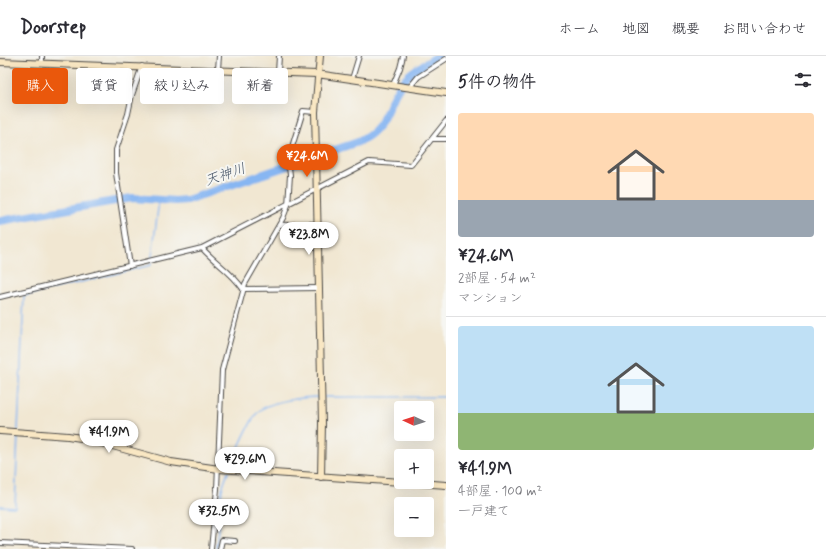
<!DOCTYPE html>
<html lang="ja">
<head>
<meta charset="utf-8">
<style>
  body { margin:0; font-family:Mynerve,"Klee One",sans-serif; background:#f2f2f3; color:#2b2b33; height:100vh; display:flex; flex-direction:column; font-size:15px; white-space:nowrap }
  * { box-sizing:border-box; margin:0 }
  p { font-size:13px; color:#7c7c81 }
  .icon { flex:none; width:22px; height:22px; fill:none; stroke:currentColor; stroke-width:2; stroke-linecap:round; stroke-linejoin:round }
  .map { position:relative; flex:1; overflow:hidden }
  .sheet { display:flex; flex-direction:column; background:#fff; width:380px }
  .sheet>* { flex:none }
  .hud { position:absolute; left:12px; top:12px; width:374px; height:36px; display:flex; gap:8px }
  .needle { width:26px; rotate:273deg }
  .tools { position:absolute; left:394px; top:345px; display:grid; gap:8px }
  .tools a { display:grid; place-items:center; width:40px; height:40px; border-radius:4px; background:#fff; box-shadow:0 4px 16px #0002; font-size:20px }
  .price { position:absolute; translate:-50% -34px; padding:0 9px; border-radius:14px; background:#fff; color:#222; font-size:13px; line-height:26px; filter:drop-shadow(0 1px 2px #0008) }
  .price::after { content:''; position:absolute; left:50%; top:24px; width:12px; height:9px; margin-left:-6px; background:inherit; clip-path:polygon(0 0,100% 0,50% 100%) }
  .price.current { background:#ea580c; color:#fff }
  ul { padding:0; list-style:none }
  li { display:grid; align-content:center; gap:8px; height:212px; padding:0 12px }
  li+li { border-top:1px solid #e1e1e2 }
  li span { display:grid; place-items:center; height:124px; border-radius:4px; color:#555 }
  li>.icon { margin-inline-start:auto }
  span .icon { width:72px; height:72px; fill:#fffc; stroke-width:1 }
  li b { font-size:17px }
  h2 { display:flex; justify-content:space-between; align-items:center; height:48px; padding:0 12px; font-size:17px }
  .chip { padding:0 14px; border-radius:4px; background:#fff; box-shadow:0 4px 16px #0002; font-size:14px; line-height:36px }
  .chip.current { background:#ea580c; color:#fff }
  header { display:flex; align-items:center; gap:24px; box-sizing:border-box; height:56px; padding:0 20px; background:#fff; border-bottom:1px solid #e1e1e2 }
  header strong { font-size:19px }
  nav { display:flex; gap:22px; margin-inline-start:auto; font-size:14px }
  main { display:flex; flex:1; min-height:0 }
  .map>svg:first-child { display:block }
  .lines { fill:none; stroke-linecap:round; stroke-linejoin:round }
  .stream { stroke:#87b6f2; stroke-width:1.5 }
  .river { stroke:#87b6f2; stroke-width:8 }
  .street-casing { stroke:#494744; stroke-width:6 }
  .secondary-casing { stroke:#494744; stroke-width:8 }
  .street { stroke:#fff; stroke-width:4 }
  .secondary { stroke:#f9e7c3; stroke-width:6 }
  .labels { text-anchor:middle; stroke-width:4; stroke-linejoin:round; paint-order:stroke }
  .water-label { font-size:14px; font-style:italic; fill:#475567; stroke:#f6f6f2 }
</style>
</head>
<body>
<header>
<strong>Doorstep</strong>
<nav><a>ホーム</a><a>地図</a><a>概要</a><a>お問い合わせ</a></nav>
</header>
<main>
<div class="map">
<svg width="446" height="493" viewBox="0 0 446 493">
  <rect width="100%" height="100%" fill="#f6f6f2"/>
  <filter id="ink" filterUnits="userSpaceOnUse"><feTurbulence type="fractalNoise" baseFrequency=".025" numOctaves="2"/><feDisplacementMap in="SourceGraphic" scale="8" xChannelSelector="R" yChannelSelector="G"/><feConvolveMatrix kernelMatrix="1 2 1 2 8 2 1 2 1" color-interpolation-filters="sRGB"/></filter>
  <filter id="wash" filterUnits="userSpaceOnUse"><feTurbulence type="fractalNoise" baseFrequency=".012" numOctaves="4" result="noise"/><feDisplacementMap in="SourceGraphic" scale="16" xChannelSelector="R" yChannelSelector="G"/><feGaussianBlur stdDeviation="0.9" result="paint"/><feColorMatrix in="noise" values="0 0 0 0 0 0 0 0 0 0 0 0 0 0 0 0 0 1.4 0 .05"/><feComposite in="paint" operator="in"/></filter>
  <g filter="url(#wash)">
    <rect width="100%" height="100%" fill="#f1e7d2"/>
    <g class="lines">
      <!-- stream -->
      <path class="stream" d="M324 341H446
        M18 374 24 240 151 209 159 144
        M230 411C237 397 248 367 258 356 269 345 304 341 320 341
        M0 450 15 451 18 377
        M216 493 222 433 228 416"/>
      <!-- river -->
      <path class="river" d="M0 165 132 142 175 145 187 144 358 86C390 71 384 46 405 23 413 13 428 7 438 0"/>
    </g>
  </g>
  <g filter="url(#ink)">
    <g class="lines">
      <defs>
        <path id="street" d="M42 7V0
          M218 13 219 0
          M278 16 279 0
          M352 23 359 0
          M393 29 400 12 403 0
          M409 32 418 21 446 3
          M432 83H446
          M279 169 317 168
          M202 192C215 207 232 216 243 233
          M130 210 116 117V94L128 58 132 39 142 10
          M243 233 319 232
          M0 241 202 192 369 106 411 109 446 65
          M0 487 132 493
          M211 493 217 433 222 314 245 228 283 162 288 149 290 119 288 104 303 55 315 56
          M220 493 222 484 235 485"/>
        <path id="secondary" d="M320 0 315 56 322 367 321 421
          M0 6 317 18 446 37
          M0 375 68 380 87 383 171 406 219 413 401 426
          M406 426 446 429"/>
      </defs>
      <!-- street casing -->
      <use href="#street" class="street-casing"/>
      <!-- secondary casing -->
      <use href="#secondary" class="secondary-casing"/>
      <!-- street -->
      <use href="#street" class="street"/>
      <!-- secondary -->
      <use href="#secondary" class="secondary"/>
    </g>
  </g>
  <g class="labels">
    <!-- water labels -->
    <g class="water-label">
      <text transform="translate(225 118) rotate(-19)" y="5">天神川</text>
    </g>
  </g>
</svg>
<div class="tools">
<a><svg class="needle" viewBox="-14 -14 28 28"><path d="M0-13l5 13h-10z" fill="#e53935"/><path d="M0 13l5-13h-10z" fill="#7c7c81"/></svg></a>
<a>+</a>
<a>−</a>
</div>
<b class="price current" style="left:307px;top:122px">¥24.6M</b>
<b class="price" style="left:309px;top:200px">¥23.8M</b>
<b class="price" style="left:109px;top:398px">¥41.9M</b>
<b class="price" style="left:245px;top:425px">¥29.6M</b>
<b class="price" style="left:219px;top:477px">¥32.5M</b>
<div class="hud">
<a class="chip current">購入</a>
<a class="chip">賃貸</a>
<a class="chip">絞り込み</a>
<a class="chip">新着</a>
</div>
</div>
<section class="sheet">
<h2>5件の物件<svg class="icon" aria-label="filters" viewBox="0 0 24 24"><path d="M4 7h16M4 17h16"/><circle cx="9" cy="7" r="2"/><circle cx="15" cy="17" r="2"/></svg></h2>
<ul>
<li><span style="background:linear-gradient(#ffd9b3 70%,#9aa5b1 0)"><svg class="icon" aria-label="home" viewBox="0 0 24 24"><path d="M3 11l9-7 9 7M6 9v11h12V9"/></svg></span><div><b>¥24.6M</b><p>2部屋 · 54 m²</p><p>マンション</p></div></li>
<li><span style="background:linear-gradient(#bfe0f5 70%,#8fb573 0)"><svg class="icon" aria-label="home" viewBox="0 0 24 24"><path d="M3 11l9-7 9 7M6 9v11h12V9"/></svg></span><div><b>¥41.9M</b><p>4部屋 · 100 m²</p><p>一戸建て</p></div></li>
</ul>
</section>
</main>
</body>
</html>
